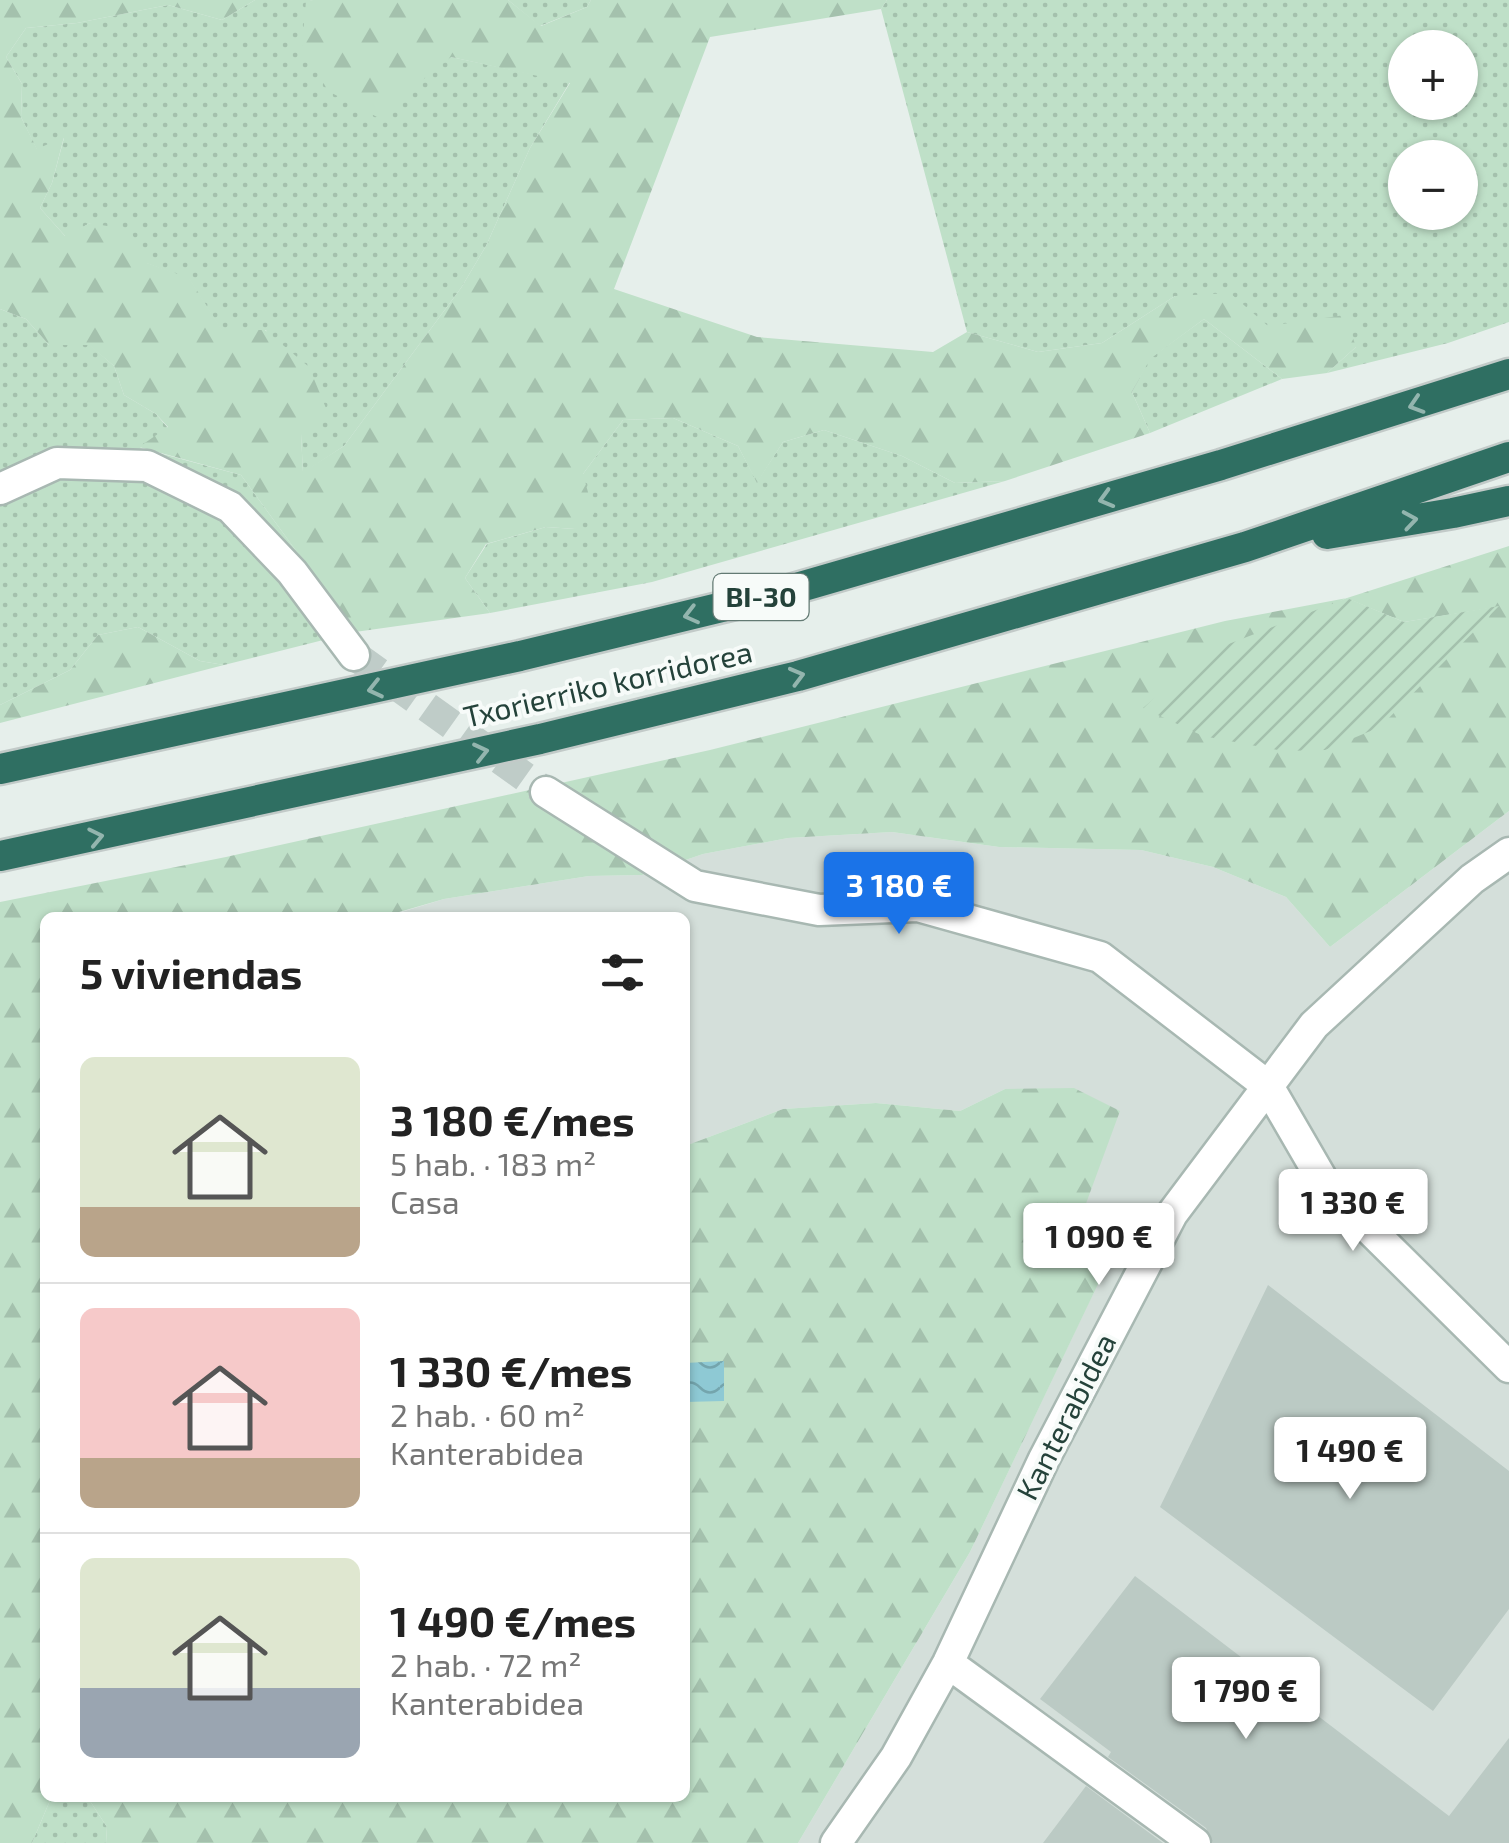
<!DOCTYPE html>
<html lang="es">
<head>
<meta charset="utf-8">
<style>
  body { margin:0; font-family:"Exo 2",sans-serif; background:#f6f6f6; color:#222; height:100vh; display:flex; flex-direction:column; font-size:38px; white-space:nowrap }
  * { box-sizing:border-box; margin:0 }
  p { font-size:32px; color:#767676 }
  .icon { flex:none; width:55px; height:55px; fill:none; stroke:currentColor; stroke-width:2; stroke-linecap:round; stroke-linejoin:round }
  .map { position:relative; flex:1; overflow:hidden }
  .drawer { position:absolute; left:40px; top:912px; width:650px; height:890px; display:flex; flex-direction:column; background:#fff; border-radius:15px; box-shadow:0 2px 8px #0004 }
  .drawer>* { flex:none }
  .tools { position:absolute; left:1388px; top:30px; display:grid; gap:20px }
  .tools a { display:grid; place-items:center; width:90px; height:90px; border-radius:50%; background:#fff; box-shadow:0 2px 8px #0004; font-size:50px }
  .price { position:absolute; translate:-50% -85px; padding:0 22px; border-radius:10px; background:#fff; color:#222; font-size:32px; line-height:65px; filter:drop-shadow(0 2px 5px #0008) }
  .price::after { content:''; position:absolute; left:50%; top:60px; width:30px; height:22px; margin-left:-15px; background:inherit; clip-path:polygon(0 0,100% 0,50% 100%) }
  .price.current { background:#1a73e8; color:#fff }
  ul { padding:0; list-style:none }
  li { display:flex; align-items:center; gap:30px; height:250px; padding:0 40px }
  li+li { border-top:2px solid #e0e0e0 }
  li span { display:grid; place-items:center; flex:none; width:280px; height:200px; border-radius:15px; color:#555 }
  li>.icon { margin-inline-start:auto }
  span .icon { width:120px; height:120px; fill:#fffc; stroke-width:1 }
  li b { font-size:42px }
  h2 { display:flex; justify-content:space-between; align-items:center; height:120px; padding:0 40px; font-size:42px }
  .map>svg:first-child { display:block }
  .built { fill:#d4dfda }
  .grass { fill:url(#grass-dots); fill-rule:evenodd }
  .forest { fill:url(#forest-firs); fill-rule:evenodd }
  .garden { fill:url(#garden-furrows) }
  .water { fill:url(#water-waves) }
  .building { fill:#bbcac4 }
  .lines { fill:none; stroke-linecap:round; stroke-linejoin:round }
  .minor-tunnel { stroke:#bfccc8; stroke-width:30; stroke-dasharray:30 15; stroke-linecap:butt }
  .minor-casing { stroke:#a8b8b2; stroke-width:35 }
  .motorway-casing { stroke:#c2cac8; stroke-width:35 }
  .minor { stroke:#fff; stroke-width:30 }
  .motorway { stroke:#2f6f62; stroke-width:30 }
  .oneway { stroke:#93b5ae }
  .labels { text-anchor:middle; stroke-width:8; stroke-linejoin:round; paint-order:stroke }
  .shield { fill:#f7fbf9; stroke:#637a73; stroke-width:2.5 }
  .shield-label { font-size:28px; font-weight:bold; fill:#24423a }
  .street-label { font-size:30px; fill:#24423a; stroke:#f7fbf9 }
</style>
</head>
<body>
<div class="map">
<svg width="1509" height="1843" viewBox="0 0 1509 1843">
  <defs>
    <pattern id="grass-dots" width="8" height="8" patternUnits="userSpaceOnUse" patternTransform="scale(2.5)"><rect width="8" height="8" fill="#bfe0c8"/><path d="M2 2h.1M6 6h.1" fill="none" stroke="#a4c1ad" stroke-width="1.8" stroke-linecap="round"/></pattern>
    <pattern id="forest-firs" width="22" height="20" patternUnits="userSpaceOnUse" patternTransform="scale(2.5)"><rect width="22" height="20" fill="#bfe0c8"/><path d="M5 1l3.5 6h-7zM16 11l3.5 6h-7z" fill="#a4c1ad"/></pattern>
    <pattern id="garden-furrows" width="10" height="10" patternUnits="userSpaceOnUse" patternTransform="scale(2.5)"><rect width="10" height="10" fill="#bfe0c8"/><path d="M-1 1l2-2M0 10L10 0M9 11l2-2" fill="none" stroke="#a4c1ad"/></pattern>
    <pattern id="water-waves" width="16" height="10" patternUnits="userSpaceOnUse" patternTransform="scale(2.5)"><rect width="16" height="10" fill="#8ec9d4"/><path d="M0 5q4-4 8 0t8 0" fill="none" stroke="#74a5ad"/></pattern>
  </defs>
  <rect width="100%" height="100%" fill="#e6efeb"/>
  <!-- built -->
  <path class="built" d="M1509 811V1843H798L970 1552 1111 1256 1077 1228 1005 1089 960 1111 876 1103 783 1109 685 1146V918H382L444 899 589 876 642 875 703 854 788 838 892 832 999 847 1141 850 1213 867 1286 897 1330 947Z"/>
  <!-- grass -->
  <path class="grass" d="M255 0H313L306 2 451 57 570 82 530 148 486 246 461 288 344 446 303 473 301 434 266 330 222 331 189 279 146 263 90 223 66 237 40 208 52 183 64 138 37 150 21 117 22 84 6 57 26 28 77 23 168 5 222 20Z
    M508 0H591L587 7 540 26Z
    M887 0H1509V322L1448 343 1327 373 1356 347 1268 326 1175 296 1102 343 1038 352 967 332 881 9ZM1405 48H1460V102H1405ZM1405 158H1460V212H1405Z
    M0 309 26 319 49 345H90L114 366 124 395 156 414 168 428 140 448 241 475 355 632 224 665 200 661 138 627 98 635 70 670 0 705Z
    M1204 319 1282 379 1150 433 1132 392 1149 359Z
    M673 418 738 446 757 482 783 442 824 430 902 456 955 483 1005 481 652 582 490 613 465 578 487 544 546 527 575 529 583 474 623 420Z
    M51 1798H88L107 1827 106 1843H32Z"/>
  <!-- forest -->
  <path class="forest" d="M0 0H255L222 20 168 5 77 23 26 28 6 57 22 84 21 117 37 149 64 137 52 183 40 208 65 236 90 223 130 230 147 263 189 278 222 330H265L309 367 328 413 301 434 303 472 344 446 461 288 486 246 530 148 570 83 451 57 377 117 328 91 302 45 306 1 313 0H508L541 26 587 7 591 0H887L881 9 710 37 614 289 757 337 933 352 967 332 1038 352 1102 343 1175 296 1230 293 1268 326 1345 315 1356 347 1327 373 1282 379 1204 319 1150 359 1132 392 1150 433 1005 481 955 483 902 456 824 430 783 442 757 483 738 446 673 418 623 420 583 474 594 514 575 529 546 527 486 544 465 578 490 613 355 632 241 475 139 447 168 427 156 414 124 395 114 366 89 345H49L26 319 0 309Z
    M1509 546V811L1330 947 1286 897 1213 867 1141 850 999 847 892 832 788 838 703 854 642 875 589 876 444 899 382 917 45 918V1798H51L32 1843H0V902L226 857 710 750 1225 621 1347 598ZM1346 598 1404 622 1497 607 1144 708Z
    M138 627 200 661 224 665 0 723V705L70 670 98 635Z
    M1074 1088 1120 1111 1077 1228 1111 1257 970 1552 798 1843H106L107 1827 88 1798H685V1146L783 1109 876 1103 960 1111 1005 1089Z"/>
  <!-- garden -->
  <path class="garden" d="M1347 598 1404 622 1499 606 1380 727 1325 750 1283 751 1203 736 1143 708 1208 652Z"/>
  <!-- water -->
  <path class="water" d="M724 1361V1401L685 1402V1363Z"/>
  <!-- building -->
  <path class="building" d="M1268 1285 1509 1471V1609L1433 1711 1160 1507Z
    M1135 1576 1449 1816 1509 1738V1843H1213L1206 1828 1108 1757 1111 1752 1040 1699Z
    M1086 1786 1163 1843H1043Z"/>
  <g class="lines">
    <!-- minor-tunnel -->
    <path class="minor-tunnel" d="M354 655 546 792"/>
    <defs>
      <path id="minor" d="M0 489 57 463 147 466 230 507 292 572 354 655
        M546 792 695 886 819 910 918 906 1100 957 1268 1086 1326 1186 1509 1367
        M948 1663 1195 1843
        M836 1843 896 1757 948 1663 1044 1459 1172 1214 1314 1025 1472 879 1509 853"/>
      <path id="motorway" d="M1327 534 1453 513 1509 501
        M0 769 520 656 776 594 1221 465 1509 374
        M0 856 540 739 798 676 1245 547 1509 457"/>
    </defs>
    <!-- minor casing -->
    <use href="#minor" class="minor-casing"/>
    <!-- motorway casing -->
    <use href="#motorway" class="motorway-casing"/>
    <!-- minor -->
    <use href="#minor" class="minor"/>
    <!-- motorway -->
    <use href="#motorway" class="motorway"/>
  </g>
  <!-- one-way arrows -->
  <defs><path id="oneway-chevron" d="M-2-3.5L2.5 0L-2 3.5" fill="none" stroke-width="1.6" stroke-linecap="round" stroke-linejoin="round" transform="scale(2.5)"/></defs>
  <g class="oneway">
    <use href="#oneway-chevron" transform="translate(1416 405) rotate(162)"/>
    <use href="#oneway-chevron" transform="translate(1106 499) rotate(164)"/>
    <use href="#oneway-chevron" transform="translate(1410 520) rotate(-9)"/>
    <use href="#oneway-chevron" transform="translate(691 615) rotate(166)"/>
    <use href="#oneway-chevron" transform="translate(797 676) rotate(-15)"/>
    <use href="#oneway-chevron" transform="translate(375 689) rotate(167)"/>
    <use href="#oneway-chevron" transform="translate(481 752) rotate(-13)"/>
    <use href="#oneway-chevron" transform="translate(96 837) rotate(-12)"/>
  </g>
  <g class="labels">
    <!-- shield labels -->
    <rect class="shield" x="713.5" y="574" width="95" height="46" rx="8"/>
    <g class="shield-label">
      <text x="761" y="607">BI-30</text>
    </g>
    <!-- street labels -->
    <g class="street-label">
      <text transform="translate(608 685) rotate(-13)" y="10">Txorierriko korridorea</text>
      <text transform="translate(1067 1417) rotate(-63)" y="10">Kanterabidea</text>
    </g>
  </g>
</svg>
<div class="tools">
<a>+</a>
<a>−</a>
</div>
<b class="price current" style="left:899px;top:937px">3 180 €</b>
<b class="price" style="left:1353px;top:1254px">1 330 €</b>
<b class="price" style="left:1099px;top:1288px">1 090 €</b>
<b class="price" style="left:1350px;top:1502px">1 490 €</b>
<b class="price" style="left:1246px;top:1742px">1 790 €</b>
<section class="drawer">
<h2>5 viviendas<svg class="icon" aria-label="filters" viewBox="0 0 24 24"><path d="M4 7h16M4 17h16"/><circle cx="9" cy="7" r="2"/><circle cx="15" cy="17" r="2"/></svg></h2>
<ul>
<li><span style="background:linear-gradient(#dfe7d0 75%,#b9a48a 0)"><svg class="icon" aria-label="home" viewBox="0 0 24 24"><path d="M3 11l9-7 9 7M6 9v11h12V9"/></svg></span><div><b>3 180 €/mes</b><p>5 hab. · 183 m²</p><p>Casa</p></div></li>
<li><span style="background:linear-gradient(#f6c9c9 75%,#b9a48a 0)"><svg class="icon" aria-label="home" viewBox="0 0 24 24"><path d="M3 11l9-7 9 7M6 9v11h12V9"/></svg></span><div><b>1 330 €/mes</b><p>2 hab. · 60 m²</p><p>Kanterabidea</p></div></li>
<li><span style="background:linear-gradient(#dfe7d0 65%,#9aa5b1 0)"><svg class="icon" aria-label="home" viewBox="0 0 24 24"><path d="M3 11l9-7 9 7M6 9v11h12V9"/></svg></span><div><b>1 490 €/mes</b><p>2 hab. · 72 m²</p><p>Kanterabidea</p></div></li>
</ul>
</section>
</div>
</body>
</html>
